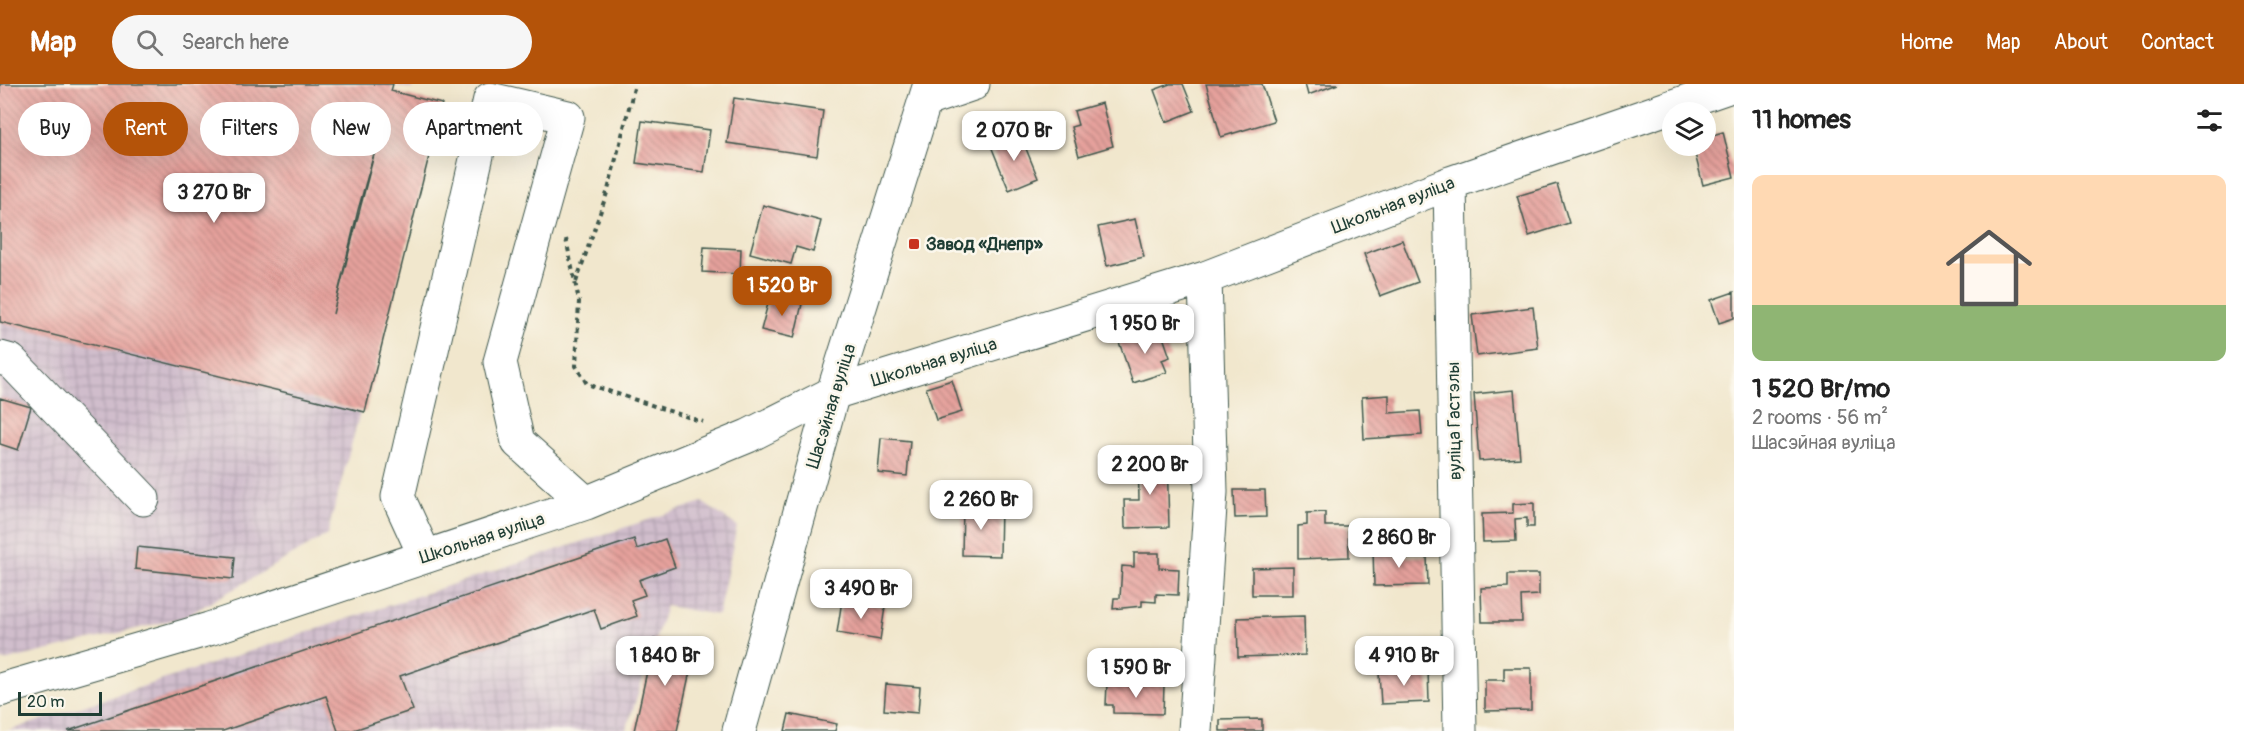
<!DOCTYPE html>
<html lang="en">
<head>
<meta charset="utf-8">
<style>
  body { margin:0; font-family:Pangolin,sans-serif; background:#f6f6f6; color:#222; height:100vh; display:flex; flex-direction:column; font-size:22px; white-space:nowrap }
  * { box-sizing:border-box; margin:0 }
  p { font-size:20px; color:#767676 }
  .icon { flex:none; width:33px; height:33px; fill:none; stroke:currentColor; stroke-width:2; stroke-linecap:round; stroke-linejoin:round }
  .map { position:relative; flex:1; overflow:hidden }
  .drawer { display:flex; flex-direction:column; background:#fff; width:510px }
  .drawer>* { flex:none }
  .hud { position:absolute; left:18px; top:18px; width:570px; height:54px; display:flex; gap:12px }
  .tools { position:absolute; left:1662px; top:18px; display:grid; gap:12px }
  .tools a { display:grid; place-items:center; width:54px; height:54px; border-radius:50%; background:#fff; box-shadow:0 6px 24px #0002; font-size:30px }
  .scale { position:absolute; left:18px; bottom:15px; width:84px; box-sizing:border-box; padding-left:6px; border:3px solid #1f3d34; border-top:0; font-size:16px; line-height:21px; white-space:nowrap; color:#1f3d34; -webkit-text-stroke:4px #fbf7ec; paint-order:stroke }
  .price { position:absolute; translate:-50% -51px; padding:0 14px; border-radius:12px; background:#fff; color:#222; font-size:20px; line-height:39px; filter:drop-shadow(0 2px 3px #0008) }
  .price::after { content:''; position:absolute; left:50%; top:36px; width:18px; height:14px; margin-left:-9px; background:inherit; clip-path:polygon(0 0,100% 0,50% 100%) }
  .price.active { background:#b45309; color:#fff }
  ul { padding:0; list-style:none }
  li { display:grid; align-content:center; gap:12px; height:318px; padding:0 18px }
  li+li { border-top:2px solid #e0e0e0 }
  li span { display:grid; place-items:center; height:186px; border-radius:12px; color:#555 }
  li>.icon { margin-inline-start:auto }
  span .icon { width:108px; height:108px; fill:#fffc; stroke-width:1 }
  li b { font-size:26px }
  h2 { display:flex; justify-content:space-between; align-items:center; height:72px; padding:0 18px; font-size:26px }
  .tag { padding:0 21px; border-radius:27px; background:#fff; box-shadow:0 6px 24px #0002; font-size:21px; line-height:54px }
  .tag.active { background:#b45309; color:#fff }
  header { display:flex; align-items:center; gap:36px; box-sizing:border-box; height:84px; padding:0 30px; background:#b45309; color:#fff }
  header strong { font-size:28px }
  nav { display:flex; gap:33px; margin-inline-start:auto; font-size:21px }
  .search { width:420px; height:54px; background:#f6f6f6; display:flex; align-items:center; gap:15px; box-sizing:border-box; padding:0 21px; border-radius:33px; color:#767676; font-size:22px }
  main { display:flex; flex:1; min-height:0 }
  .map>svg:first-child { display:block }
  .industrial { fill:url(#industrial-grid) }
  .building { fill:url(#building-back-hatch); fill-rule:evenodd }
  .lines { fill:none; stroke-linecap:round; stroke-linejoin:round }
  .minor-casing { stroke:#3e564b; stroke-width:35 }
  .major-casing { stroke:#3e564b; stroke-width:35 }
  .path { stroke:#3e564b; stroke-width:4; stroke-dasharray:4.5 4.5; stroke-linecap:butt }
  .minor { stroke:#fff; stroke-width:33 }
  .major { stroke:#fff; stroke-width:33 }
  .poi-dot { fill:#c8321e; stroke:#fbf7ec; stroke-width:2 }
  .labels { text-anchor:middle; stroke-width:5; stroke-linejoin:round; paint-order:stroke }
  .street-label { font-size:18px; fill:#1f3d34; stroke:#fbf7ec }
  .poi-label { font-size:18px; font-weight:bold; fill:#1f3d34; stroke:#fbf7ec; text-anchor:start }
</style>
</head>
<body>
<header>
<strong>Map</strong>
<div class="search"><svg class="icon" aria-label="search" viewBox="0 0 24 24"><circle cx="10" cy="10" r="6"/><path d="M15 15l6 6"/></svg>Search here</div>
<nav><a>Home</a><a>Map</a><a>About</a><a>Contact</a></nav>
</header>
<main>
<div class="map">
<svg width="1734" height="647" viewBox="0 0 1734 647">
  <defs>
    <pattern id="industrial-grid" width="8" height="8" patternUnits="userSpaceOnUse" patternTransform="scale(1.5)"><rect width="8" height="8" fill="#d0bdcc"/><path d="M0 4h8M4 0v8" fill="none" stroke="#b2a3b0"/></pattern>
    <pattern id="building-back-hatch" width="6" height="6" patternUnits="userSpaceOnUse" patternTransform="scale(1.5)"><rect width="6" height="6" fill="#e6a19c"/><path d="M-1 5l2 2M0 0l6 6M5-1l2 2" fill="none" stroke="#ba8480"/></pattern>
  </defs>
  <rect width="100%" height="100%" fill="#fbf7ec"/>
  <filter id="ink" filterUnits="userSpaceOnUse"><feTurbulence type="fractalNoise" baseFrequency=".0167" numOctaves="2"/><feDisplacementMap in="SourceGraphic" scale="12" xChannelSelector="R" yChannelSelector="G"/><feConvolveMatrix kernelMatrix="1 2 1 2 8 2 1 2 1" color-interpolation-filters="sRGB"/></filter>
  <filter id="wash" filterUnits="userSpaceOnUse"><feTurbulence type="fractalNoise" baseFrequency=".008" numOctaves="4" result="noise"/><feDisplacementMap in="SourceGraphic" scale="24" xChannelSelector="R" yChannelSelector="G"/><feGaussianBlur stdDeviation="1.35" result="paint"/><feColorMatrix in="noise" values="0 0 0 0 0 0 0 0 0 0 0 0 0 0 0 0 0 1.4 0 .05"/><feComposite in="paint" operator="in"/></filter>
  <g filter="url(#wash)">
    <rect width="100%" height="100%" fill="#f1e7cd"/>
    <!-- industrial -->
    <path class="industrial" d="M0 0H413L412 5 393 1 358 126 312 316 360 328 327 451 185 533 4 577 0 575Z
      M702 418 737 442 718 531 666 522 626 647H8Z"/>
    <g id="blocks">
      <!-- building -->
      <path class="building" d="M0 0H393L391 7 442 20 365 328 0 238ZM377 59 333 230 358 126Z
        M1170 0H1183L1194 27 1166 38 1154 6Z
        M1206 0H1262L1274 37 1221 53Z
        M1305 0H1338L1308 11Z
        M734 14 823 27 817 72 727 59Z
        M1102 19 1113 62 1079 72 1071 43 1078 41 1074 27Z
        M642 37 710 46 704 88 636 79Z
        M1723 48 1734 93 1703 101 1693 62H1706V53Z
        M1020 50 1038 94 1009 106 991 62Z
        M1557 100 1569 139 1529 152 1517 112Z
        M763 121 821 137 813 168 796 163 791 180 750 169Z
        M1135 135 1144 173 1107 182 1098 143Z
        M1402 156 1418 198 1380 212 1364 170Z
        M704 163 741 165 740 190 702 188Z
        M1734 208V234L1719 239 1711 216Z
        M770 212 802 220 794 254 761 246Z
        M1533 223 1538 264 1477 272 1472 231Z
        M1160 244 1170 273 1162 276 1167 288 1133 299 1119 258Z
        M952 296 962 328 936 336 926 304Z
        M1514 306 1520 374 1479 377 1474 310Z
        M1389 311V329L1420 327 1422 351 1364 355 1362 313Z
        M0 314 31 323 18 366 0 360Z
        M881 354 910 357 907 392 878 389Z
        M1167 372 1169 443 1125 444 1124 416H1139L1138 373Z
        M1234 406H1265L1266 433 1235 434Z
        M1534 419V443H1527V434L1515 435 1516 457 1483 458 1482 430 1513 429V420Z
        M963 422 1001 423 1000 472 962 471Z
        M1325 428V442H1348L1349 473 1298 475V442L1307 441V429Z
        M634 455 637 465 665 455 675 483 639 496 645 511 631 516 637 532 601 545 594 525 400 592 413 626 351 647H338L326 612 223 647H68Z
        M137 463 235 473 233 495 135 485Z
        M1373 464H1394L1395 473 1427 472 1428 501 1374 502Z
        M1134 469H1159V484L1179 485 1178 511 1156 510V518L1142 517V522L1113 525 1114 514H1120L1122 482 1134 483Z
        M1293 483V511H1252V484Z
        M1508 490H1539V511L1521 512 1522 538H1482L1481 504 1508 503Z
        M842 516 885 523 880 556 837 549Z
        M1304 532 1305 571 1238 573 1237 534Z
        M654 555 695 564 677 647H634Z
        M1504 584H1531V626L1485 627V596H1504Z
        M1428 586 1429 618 1381 620 1379 589Z
        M886 600 920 603 918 629 884 626Z
        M1107 600 1164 601 1163 630 1113 629V621H1106Z
        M789 630 837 640 835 647H785Z
        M1262 635V647H1220V636Z"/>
    </g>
  </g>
  <g filter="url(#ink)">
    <use href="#blocks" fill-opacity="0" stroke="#3e564b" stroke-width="1.5"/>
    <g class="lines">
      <defs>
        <path id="minor" d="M926 16 973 0
          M1450 99 1460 647
          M0 274 11 277 143 415
          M425 472 398 413 490 15 568 33 500 278 518 358 586 419
          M0 606 209 545 586 419 748 352 833 309 1205 194 1450 99 1734 1
          M1195 647 1211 408 1205 194"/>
        <path id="major" d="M739 647 833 309 930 0"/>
      </defs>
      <!-- minor casing -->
      <use href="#minor" class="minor-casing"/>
      <!-- major casing -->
      <use href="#major" class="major-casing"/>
      <!-- path -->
      <path class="path" d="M566 155 579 217 576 282 587 300 703 338
        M576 198 608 106 635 0"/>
      <!-- minor -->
      <use href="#minor" class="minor"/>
      <!-- major -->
      <use href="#major" class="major"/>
    </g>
  </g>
  <!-- markers -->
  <rect class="poi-dot" x="908" y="154" width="12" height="12" rx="3"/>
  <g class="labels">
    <!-- street labels -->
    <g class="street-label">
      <text transform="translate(1393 121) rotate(-21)" y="6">Школьная вуліца</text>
      <text transform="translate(934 278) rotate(-17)" y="6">Школьная вуліца</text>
      <text transform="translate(831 322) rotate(-73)" y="6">Шасэйная вуліца</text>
      <text transform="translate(1454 337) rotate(-91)" y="6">вуліца Гастэлы</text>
      <text transform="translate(482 454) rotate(-18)" y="6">Школьная вуліца</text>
    </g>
    <!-- poi labels -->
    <g class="poi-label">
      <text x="926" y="166">Завод «Днепр»</text>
    </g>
  </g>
</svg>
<div class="tools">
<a><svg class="icon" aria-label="layers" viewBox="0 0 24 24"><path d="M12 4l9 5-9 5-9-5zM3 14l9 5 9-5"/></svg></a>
</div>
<div class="scale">20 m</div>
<b class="price" style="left:1014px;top:78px">2 070 Br</b>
<b class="price" style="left:214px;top:140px">3 270 Br</b>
<b class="price active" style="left:782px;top:233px">1 520 Br</b>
<b class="price" style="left:1145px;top:271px">1 950 Br</b>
<b class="price" style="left:1150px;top:412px">2 200 Br</b>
<b class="price" style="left:981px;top:447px">2 260 Br</b>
<b class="price" style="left:1399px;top:485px">2 860 Br</b>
<b class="price" style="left:861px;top:536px">3 490 Br</b>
<b class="price" style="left:665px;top:603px">1 840 Br</b>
<b class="price" style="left:1404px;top:603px">4 910 Br</b>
<b class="price" style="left:1136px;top:615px">1 590 Br</b>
<div class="hud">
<a class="tag">Buy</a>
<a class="tag active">Rent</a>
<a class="tag">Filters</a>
<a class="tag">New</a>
<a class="tag">Apartment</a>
</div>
</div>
<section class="drawer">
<h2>11 homes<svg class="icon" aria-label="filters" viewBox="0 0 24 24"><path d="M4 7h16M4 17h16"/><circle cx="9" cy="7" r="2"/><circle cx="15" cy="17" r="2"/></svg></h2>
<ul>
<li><span style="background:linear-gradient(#ffd9b3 70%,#8fb573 0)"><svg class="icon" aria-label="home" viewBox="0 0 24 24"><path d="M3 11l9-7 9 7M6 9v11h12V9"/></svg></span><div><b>1 520 Br/mo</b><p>2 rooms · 56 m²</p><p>Шасэйная вуліца</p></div></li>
</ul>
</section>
</main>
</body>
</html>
